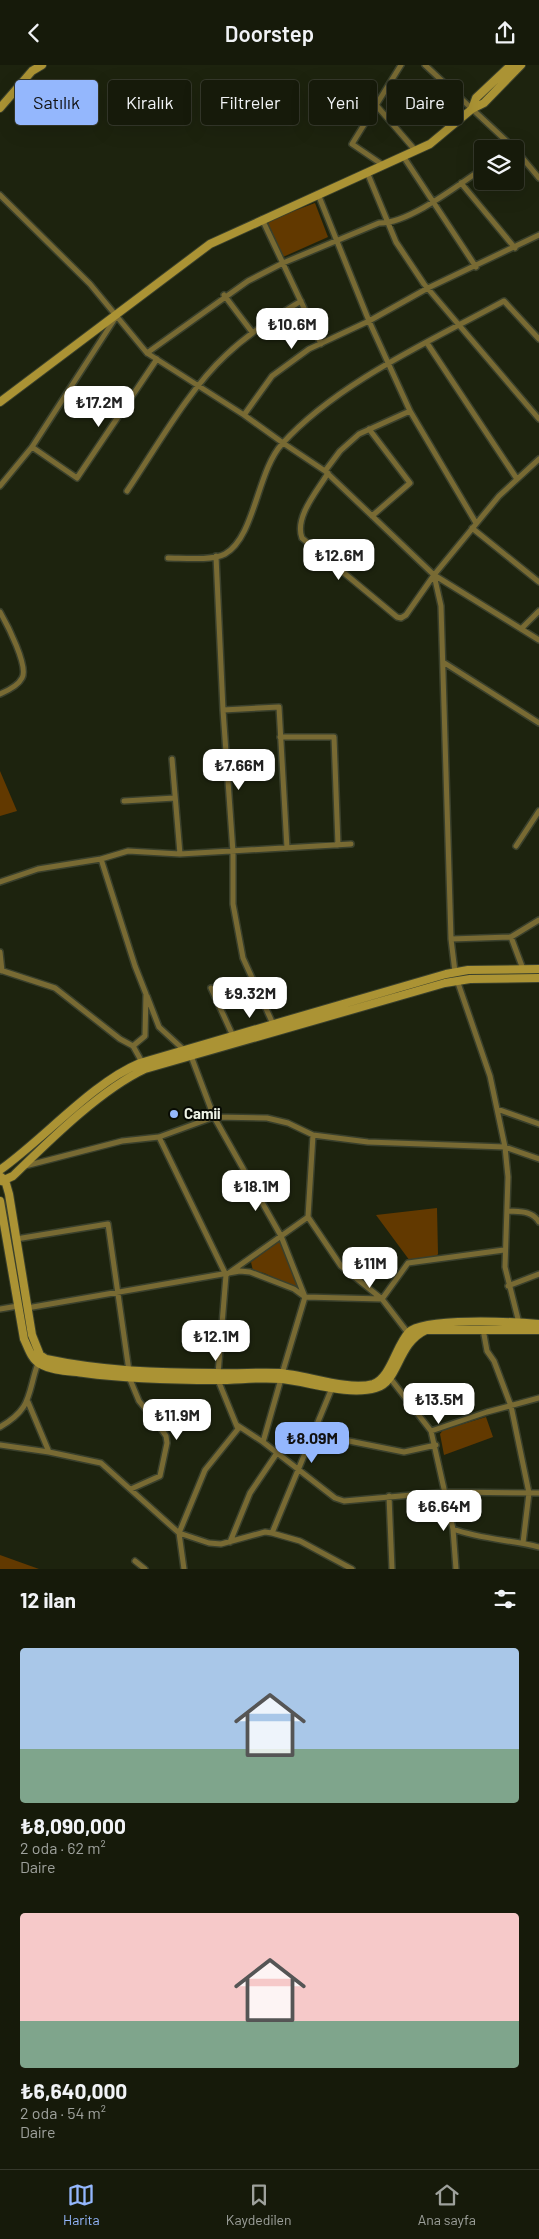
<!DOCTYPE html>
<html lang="tr">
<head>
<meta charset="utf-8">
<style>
  body { margin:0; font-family:Barlow,sans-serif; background:#1f2313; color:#f1f3f6; height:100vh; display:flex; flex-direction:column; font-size:19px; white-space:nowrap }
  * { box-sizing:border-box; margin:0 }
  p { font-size:16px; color:#9ea19c }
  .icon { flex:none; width:28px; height:28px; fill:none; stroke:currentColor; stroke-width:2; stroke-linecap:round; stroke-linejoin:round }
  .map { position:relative; height:1504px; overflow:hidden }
  .details { display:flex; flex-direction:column; background:#161a0a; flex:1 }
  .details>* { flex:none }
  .hud { position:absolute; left:15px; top:15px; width:510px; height:45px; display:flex; gap:10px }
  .buttons { position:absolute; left:474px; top:75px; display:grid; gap:10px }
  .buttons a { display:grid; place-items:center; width:50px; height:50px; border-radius:5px; background:#161a0a; box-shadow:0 5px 20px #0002,0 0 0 1px #35382b; font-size:25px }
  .price { position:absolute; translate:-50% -42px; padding:0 11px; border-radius:10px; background:#fff; color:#222; font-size:16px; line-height:32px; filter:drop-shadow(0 1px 2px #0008) }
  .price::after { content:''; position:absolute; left:50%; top:30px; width:15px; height:11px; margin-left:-8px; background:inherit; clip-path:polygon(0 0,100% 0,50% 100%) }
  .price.current { background:#94b7fd; color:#111 }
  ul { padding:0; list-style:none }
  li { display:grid; align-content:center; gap:10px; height:265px; padding:0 20px }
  li span { display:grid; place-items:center; height:155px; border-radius:5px; color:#555 }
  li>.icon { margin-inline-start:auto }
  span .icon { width:90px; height:90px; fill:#fffc; stroke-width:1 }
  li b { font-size:21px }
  h2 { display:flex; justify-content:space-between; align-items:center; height:60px; padding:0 20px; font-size:21px }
  .chip { padding:0 18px; border-radius:5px; background:#161a0a; box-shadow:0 5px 20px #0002,0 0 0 1px #35382b; font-size:18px; line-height:45px }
  .chip.current { background:#94b7fd; color:#111 }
  header { display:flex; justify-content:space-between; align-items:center; height:65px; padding:0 20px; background:#161a0a; font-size:22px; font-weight:600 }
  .tabs { display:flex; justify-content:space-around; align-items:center; height:70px; border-top:1px solid #35382b; background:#161a0a; font-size:14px; color:#9ea19c }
  .tabs a { display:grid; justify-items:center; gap:2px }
  .tabs .current { color:#94b7fd }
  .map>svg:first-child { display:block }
  .green { fill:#623900 }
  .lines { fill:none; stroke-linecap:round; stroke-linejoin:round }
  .street-casing { stroke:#3a402c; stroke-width:8 }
  .secondary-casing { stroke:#3a402c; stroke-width:10 }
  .street { stroke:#786a33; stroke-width:5 }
  .secondary { stroke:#ab9334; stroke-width:8 }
  .poi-dot { fill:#94b7fd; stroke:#080b04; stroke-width:2 }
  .labels { text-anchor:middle; stroke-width:4; stroke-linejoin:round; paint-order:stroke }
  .poi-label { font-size:15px; font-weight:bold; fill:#eef3e6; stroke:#080b04; text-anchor:start }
</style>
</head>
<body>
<header><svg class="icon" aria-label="back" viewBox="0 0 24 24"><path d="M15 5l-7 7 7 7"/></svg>Doorstep<svg class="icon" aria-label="share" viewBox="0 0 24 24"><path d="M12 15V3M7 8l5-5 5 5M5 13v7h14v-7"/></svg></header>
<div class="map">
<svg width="539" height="1504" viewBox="0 0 539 1504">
  <rect width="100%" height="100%" fill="#1d230e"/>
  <!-- green -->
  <path class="green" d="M315 138 328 172 283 192 267 156Z
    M0 706 17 746 0 751Z
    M437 1143 438 1189 436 1192 410 1196 376 1150Z
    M278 1177 281 1178 298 1222 296 1223 264 1208 253 1206 251 1197Z
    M486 1352 493 1372 444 1390 440 1369 443 1365Z
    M0 1490 39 1504H0Z"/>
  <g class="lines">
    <defs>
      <path id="street" d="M425 0 515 84
        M376 40 415 85
        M515 84 539 113
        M403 91 476 202
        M383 100 352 79 401 0
        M367 107 396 177 424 219 539 354
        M461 118 515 183
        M318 129 369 256 410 346 476 458
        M0 130 90 219 147 288 244 350 283 378 325 406 434 510 441 541 451 874 455 907
        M262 154 321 279
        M224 230 252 267
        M427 278 517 414
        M147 288 248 216 283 198 379 158C408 159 457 121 482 104
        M244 350 272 311 309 284 369 256 428 223 539 170
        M369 364 410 418 372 451
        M32 382 77 413 157 294
        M325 406 340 386 359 369 410 346
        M328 408C318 425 294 452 302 473L397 552 401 553 406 550 434 510 499 431 539 394
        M0 421 32 382 116 252
        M127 426C156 383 189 324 226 290 249 268 274 253 301 236
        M472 463 539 517
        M216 491 223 645 233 787V839L243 893 273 959
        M168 493C182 493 212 496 225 489 255 472 257 406 282 379 338 317 431 276 504 236L539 274
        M434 510 539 575
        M0 547C7 559 29 602 22 613 18 621 7 626 0 629
        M521 564 539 546
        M443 597 539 658
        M223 645 279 642 287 783
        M280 672H334L338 780
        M172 694 180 789
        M124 736 175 733
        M516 781 539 746
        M101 794 135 901 146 929 145 971 133 981
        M0 817 38 804 101 794 128 786 180 789 351 779
        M511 872 523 904
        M451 874 511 872 539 855
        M0 887 2 906
        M0 905 55 923 120 974 133 981 142 997
        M457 915 490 1011 505 1082 508 1112 505 1202 519 1258
        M211 923 233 971
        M147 931 159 962 184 985
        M191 991 214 1052 281 1171 305 1232 282 1309
        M497 1044 539 1059
        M159 1072 226 1210
        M25 1101 122 1076 159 1072 214 1052 267 1053 288 1058 313 1070 368 1077 505 1082 539 1094
        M507 1146C519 1147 532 1145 539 1157
        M308 1152 341 1201 382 1234 408 1268
        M16 1174 108 1159 129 1306
        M508 1221 539 1209
        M27 1243 240 1206 250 1207 294 1224 305 1232 382 1234 408 1198 504 1185
        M0 1244 18 1241
        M483 1264 487 1286 494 1296 511 1341 529 1428 523 1478
        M218 1309 226 1210 308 1152 313 1070
        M129 1312 139 1336 157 1358 166 1371 167 1378 160 1411 131 1424
        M390 1313 431 1366 453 1464 456 1504
        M28 1337 49 1387 101 1398 179 1468 205 1405 238 1364 218 1315
        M237 1360 263 1377 335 1433 344 1436 446 1427 539 1428
        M0 1362C33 1343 27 1329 38 1298
        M431 1366 487 1347 539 1333
        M314 1369 404 1387 436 1380
        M263 1377 281 1314
        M0 1380 49 1387
        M389 1431 392 1504
        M453 1464C480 1474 511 1475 539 1482
        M272 1468 332 1323
        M230 1477 250 1428 277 1388
        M135 1496 145 1504
        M184 1504 179 1468 209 1478 221 1479 265 1467 272 1468 300 1476 352 1504"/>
      <path id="secondary" d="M0 43 32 6 42 0
        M472 44 476 33 511 0
        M0 337 210 179 430 79 472 44 484 38 521 0
        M0 1105C44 1074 92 1018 140 998L446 909 468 905 539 904
        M0 1111 5 1115 9 1129 32 1270 40 1290 46 1294C102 1306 159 1308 215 1308 237 1309 258 1307 280 1308 306 1310 348 1326 373 1319 391 1313 396 1280 409 1267 423 1252 516 1257 539 1259
        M2 1116 13 1111C49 1076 100 1025 145 1004L445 918 470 914 539 913
        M0 1136 24 1274C28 1282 31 1294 40 1299 53 1306 70 1306 84 1308 128 1314 173 1315 217 1315 239 1315 260 1312 282 1314 310 1317 348 1331 376 1323 399 1317 397 1278 426 1265H539"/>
    </defs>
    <!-- street casing -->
    <use href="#street" class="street-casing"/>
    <!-- secondary casing -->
    <use href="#secondary" class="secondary-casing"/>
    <!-- street -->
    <use href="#street" class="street"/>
    <!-- secondary -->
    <use href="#secondary" class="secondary"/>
  </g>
  <!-- markers -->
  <circle class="poi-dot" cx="174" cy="1049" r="5"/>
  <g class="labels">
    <!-- poi labels -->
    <g class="poi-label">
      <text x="184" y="1054">Camii</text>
    </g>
  </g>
</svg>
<div class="buttons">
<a><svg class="icon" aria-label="layers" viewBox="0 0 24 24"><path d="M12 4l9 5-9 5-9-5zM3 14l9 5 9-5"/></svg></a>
</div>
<b class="price" style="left:292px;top:285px">₺10.6M</b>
<b class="price" style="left:99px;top:363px">₺17.2M</b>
<b class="price" style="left:339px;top:516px">₺12.6M</b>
<b class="price" style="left:239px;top:726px">₺7.66M</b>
<b class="price" style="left:250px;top:954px">₺9.32M</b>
<b class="price" style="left:256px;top:1147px">₺18.1M</b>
<b class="price" style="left:370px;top:1224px">₺11M</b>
<b class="price" style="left:216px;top:1297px">₺12.1M</b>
<b class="price" style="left:439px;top:1360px">₺13.5M</b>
<b class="price" style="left:177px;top:1376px">₺11.9M</b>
<b class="price current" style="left:312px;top:1399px">₺8.09M</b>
<b class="price" style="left:444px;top:1467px">₺6.64M</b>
<div class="hud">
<a class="chip current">Satılık</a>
<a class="chip">Kiralık</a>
<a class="chip">Filtreler</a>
<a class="chip">Yeni</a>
<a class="chip">Daire</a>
</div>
</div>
<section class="details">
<h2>12 ilan<svg class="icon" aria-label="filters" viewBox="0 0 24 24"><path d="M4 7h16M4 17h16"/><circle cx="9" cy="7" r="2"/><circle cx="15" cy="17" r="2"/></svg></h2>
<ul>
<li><span style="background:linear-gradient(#a9c7e8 65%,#7fa58c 0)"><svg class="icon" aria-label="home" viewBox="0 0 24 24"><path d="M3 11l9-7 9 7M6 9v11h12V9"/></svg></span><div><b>₺8,090,000</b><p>2 oda · 62 m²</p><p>Daire</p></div></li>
<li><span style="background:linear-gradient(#f6c9c9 70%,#7fa58c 0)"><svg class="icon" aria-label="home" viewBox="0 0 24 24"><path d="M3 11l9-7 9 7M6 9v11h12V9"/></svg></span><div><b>₺6,640,000</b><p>2 oda · 54 m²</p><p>Daire</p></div></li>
</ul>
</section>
<nav class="tabs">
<a class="current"><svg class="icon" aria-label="map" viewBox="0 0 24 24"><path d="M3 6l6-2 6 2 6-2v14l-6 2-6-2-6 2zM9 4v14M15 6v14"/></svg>Harita</a>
<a><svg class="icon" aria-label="saved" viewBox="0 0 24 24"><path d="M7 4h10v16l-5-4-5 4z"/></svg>Kaydedilen</a>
<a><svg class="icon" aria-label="home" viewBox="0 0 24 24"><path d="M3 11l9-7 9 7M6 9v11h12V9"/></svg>Ana sayfa</a>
</nav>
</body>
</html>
